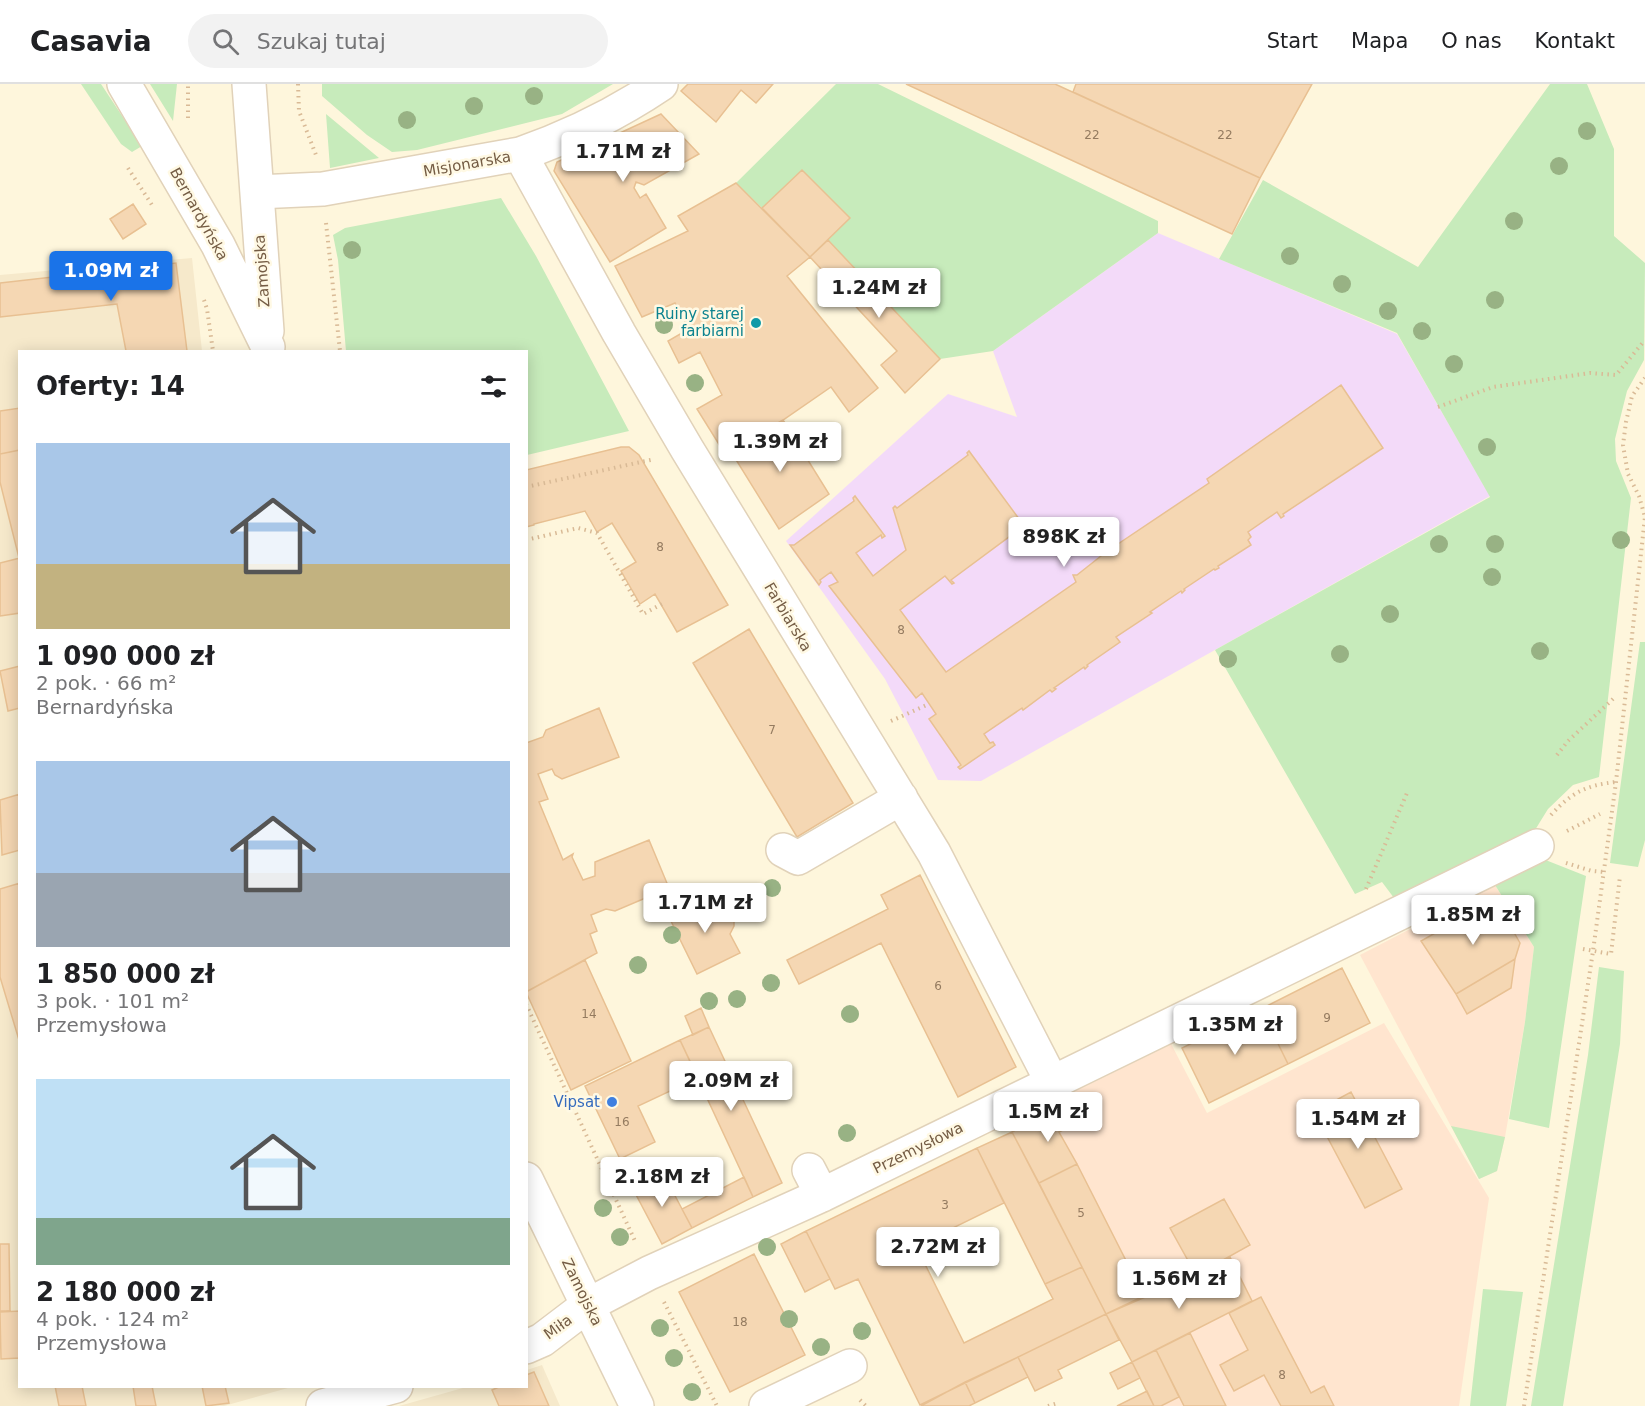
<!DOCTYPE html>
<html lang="pl">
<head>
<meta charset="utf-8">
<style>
  body { margin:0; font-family:"DejaVu Sans",sans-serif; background:#f2f2f2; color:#202124; height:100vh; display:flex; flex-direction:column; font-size:22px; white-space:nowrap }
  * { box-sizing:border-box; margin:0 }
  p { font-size:20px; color:#757577 }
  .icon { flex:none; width:33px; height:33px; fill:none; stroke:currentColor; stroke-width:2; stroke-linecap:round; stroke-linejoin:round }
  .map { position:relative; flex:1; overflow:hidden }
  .panel { position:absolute; left:18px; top:266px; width:510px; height:1038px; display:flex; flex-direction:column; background:#fff; border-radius:0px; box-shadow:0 3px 15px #0003 }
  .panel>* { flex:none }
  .price { position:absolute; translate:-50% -51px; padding:0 14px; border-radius:6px; background:#fff; color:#222; font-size:20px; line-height:39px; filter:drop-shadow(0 2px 3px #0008) }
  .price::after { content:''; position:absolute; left:50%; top:36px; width:18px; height:14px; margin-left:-9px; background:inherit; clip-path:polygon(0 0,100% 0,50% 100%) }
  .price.selected { background:#1a73e8; color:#fff }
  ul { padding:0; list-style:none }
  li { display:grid; align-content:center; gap:12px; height:318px; padding:0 18px }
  li span { display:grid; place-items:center; height:186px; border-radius:0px; color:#555 }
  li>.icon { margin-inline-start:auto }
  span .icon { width:108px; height:108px; fill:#fffc; stroke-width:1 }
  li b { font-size:26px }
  h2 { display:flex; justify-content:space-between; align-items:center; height:72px; padding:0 18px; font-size:26px }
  header { display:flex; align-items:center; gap:36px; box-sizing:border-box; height:84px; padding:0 30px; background:#fff; border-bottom:2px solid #e0e0e0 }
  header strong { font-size:28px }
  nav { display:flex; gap:33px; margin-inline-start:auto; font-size:21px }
  .search { width:420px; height:54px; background:#f2f2f2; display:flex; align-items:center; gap:15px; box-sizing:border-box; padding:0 21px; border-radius:33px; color:#757577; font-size:22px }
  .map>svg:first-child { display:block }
  .residential { fill:#f6e9cb }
  .commercial { fill:#ffe5cf }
  .education { fill:#f3daf9 }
  .green { fill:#c7ebbb }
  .building { fill:#f5d7b3; stroke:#e8c092; stroke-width:1.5 }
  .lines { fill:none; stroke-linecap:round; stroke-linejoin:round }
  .minor-casing { stroke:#e1d2b9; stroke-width:36 }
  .path { stroke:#d9ba96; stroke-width:4; stroke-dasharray:1.5 4.5; stroke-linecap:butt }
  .minor { stroke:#fff; stroke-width:33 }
  .tree { fill:#98b284 }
  .culture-dot { fill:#0f9aa8; stroke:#fff9e4; stroke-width:2 }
  .shop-dot { fill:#3f7fe0; stroke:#fff9e4; stroke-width:2 }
  .labels { text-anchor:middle; stroke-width:5; stroke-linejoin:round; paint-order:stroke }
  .number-label { font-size:12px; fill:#947b60 }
  .street-label { font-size:15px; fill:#745c44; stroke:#fff9e4 }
  .culture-label { font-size:15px; fill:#0d838f; stroke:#fff9e4; text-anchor:end }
  .shop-label { font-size:15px; fill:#366cbe; stroke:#fff9e4; text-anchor:end }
</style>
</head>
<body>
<header>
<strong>Casavia</strong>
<div class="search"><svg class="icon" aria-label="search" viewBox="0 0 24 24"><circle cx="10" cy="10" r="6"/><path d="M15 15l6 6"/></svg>Szukaj tutaj</div>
<nav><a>Start</a><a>Mapa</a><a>O nas</a><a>Kontakt</a></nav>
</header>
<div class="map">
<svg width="1645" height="1322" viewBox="0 0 1645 1322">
  <rect width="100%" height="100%" fill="#fef6dc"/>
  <!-- residential -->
  <path class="residential" d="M192 174 202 267H20V1302H295L224 1322H0V191Z
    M542 1281 560 1322H399L470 1302H526L527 1286Z"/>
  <!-- commercial -->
  <path class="commercial" d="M1495 801 1534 863 1525 938 1505 1053 1497 1087 1479 1095 1360 871Z
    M1384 939 1489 1114 1459 1322H1155L1004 1035 1167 952 1207 1029Z"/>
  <!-- education -->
  <path class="education" d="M1158 149 1397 250 1490 412 981 697 938 696 885 595 786 457 948 310 1017 333 993 267Z"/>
  <!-- green -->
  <path class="green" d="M81 0H101L142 62 132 68 121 60Z
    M150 0H177L173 37Z
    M322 0H613L562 30 417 66 392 68 367 51 322 12Z
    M836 0H878L1158 137V149L993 267 940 275 828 156 850 134 802 86 762 124 736 99Z
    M1550 0H1587L1614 65V152L1645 179 1644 276 1627 307 1615 355 1616 377 1631 414 1599 693 1573 701 1548 725 1535 746 1394 814 1382 798 1355 810 1215 566 1490 413 1397 249 1219 175 1263 96 1418 183Z
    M326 30 379 74 330 84Z
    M501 114 536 172 629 347 527 371 526 267H346L338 176 333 151 345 144Z
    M1640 558H1645V756L1638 783 1610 779Z
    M1543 775 1586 792 1549 1044 1509 1035 1525 938 1534 863 1495 801Z
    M1599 883 1624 887 1620 960 1563 1322H1531L1588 971Z
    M1451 1042 1505 1053 1497 1087 1479 1095Z
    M1483 1205 1523 1208 1506 1322H1470Z"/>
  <!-- building -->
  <path class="building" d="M688 0H773L756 19 741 6 716 38 681 7Z
    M906 0H1055L1260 94 1232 150Z
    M1076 0H1312L1260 94 1073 8Z
    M661 30 699 70 644 101 636 98 634 104 640 114 646 110 666 144 610 178 554 87 557 78Z
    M802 86 850 134 810 173 762 124Z
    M736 99 810 173 787 192 878 304 849 328 831 303 783 336 725 370 697 325 722 311 700 268 679 279 668 257 689 245 675 219 642 233 615 182 688 147 678 132Z
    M133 120 146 140 123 155 110 135Z
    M828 156 940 275 905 309 881 281 897 267 810 173Z
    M176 179 187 267H126L117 220 0 233V199Z
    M1341 301 1383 364 1283 430 1284 432 1281 434 1277 428 1248 448 1251 453 1248 456 1251 461 1218 482 1219 484 1215 486 1214 485 1184 505 1185 506 1182 509 1181 507 1150 528 1152 529 1116 553 1120 558 1087 581 1088 582 1085 585 1084 583 1054 604 1056 605 1052 608 1050 606 1023 626 1022 624 984 650 990 659 993 658 995 661 960 685 958 683 961 681 929 635 936 630 922 609 916 614 829 502 838 498 831 488 820 496 821 498 819 501 790 461H794L854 417 853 414 855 412 885 452 882 454 881 451 856 469 873 492 906 466 893 424 895 422 897 424 968 371 967 369 969 367 1025 443 1021 444 951 496 954 499 952 500 945 492 900 526 946 588 1076 498 1073 491H1077L1106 468 1209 399 1207 395Z
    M20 324V366L0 370V327Z
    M783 336 829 410 779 445 730 366Z
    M621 363H629L639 371 728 521 677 548 655 510 640 520 621 487 636 478 612 439 597 448 585 427 534 440V441L526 443V386Z
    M20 366V474H19L0 398V370Z
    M20 474V529L0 532V479Z
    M749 545 853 719 797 753 693 579Z
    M20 582V624L8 627 0 587Z
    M599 624 619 673 562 695 555 691 552 685 538 690 548 715 539 718 563 776 573 770 572 773 583 796 595 792V778L649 756 669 804 615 827 606 825 591 831 597 847 590 850 597 869 526 908V659L543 653 546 646Z
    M20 710V766L2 771 0 716Z
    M920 791 1016 983 958 1013 881 859 799 900 787 876 888 825 881 811Z
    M20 799V956H19L0 893V805Z
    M711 810 720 829 729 831 734 838V842L730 850 740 869 697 890 668 831Z
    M1495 815 1520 859 1515 875 1456 910 1421 857Z
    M1515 875 1511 904 1467 930 1456 910Z
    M585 876 631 977 571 1006 526 908Z
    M1342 884 1370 939 1288 980 1261 925Z
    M701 924 709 943 693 951 685 932Z
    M1261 925 1288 980 1209 1019 1182 964Z
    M709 943 782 1099 753 1113 680 956Z
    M680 956 698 994 638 1022 655 1058 620 1075 585 1002Z
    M1351 1008 1402 1105 1365 1124 1314 1028Z
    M1069 1019 1079 1038 1059 1048 1077 1080 1039 1099 1012 1048Z
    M1012 1048 1082 1183 1045 1200 977 1064Z
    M977 1064 1004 1119 916 1162 964 1259 1053 1215 1045 1200 1082 1183 1106 1230 920 1321 858 1195 835 1205 806 1147Z
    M1077 1080 1144 1212 1106 1230 1039 1099Z
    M663 1089 692 1144 662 1160 633 1105Z
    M744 1093 753 1113 692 1144 682 1125Z
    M1224 1115 1250 1161 1196 1191 1170 1144Z
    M806 1147 830 1195 805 1208 781 1160Z
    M0 1160H9L10 1227H0Z
    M754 1170 805 1271 730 1308 679 1208Z
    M1230 1173 1252 1217 1132 1278 1106 1230 1196 1191Z
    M1261 1213 1311 1309 1324 1302 1334 1322H1281L1264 1291 1234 1307 1220 1281 1248 1266 1229 1229Z
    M20 1227V1274L1 1275 0 1228Z
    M1106 1230 1119 1256 1058 1286 1062 1294 1035 1307 1018 1273Z
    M1190 1249 1226 1322H1184L1156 1266Z
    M1156 1266 1179 1313 1161 1322H1154L1132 1278Z
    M1018 1273 1028 1293 975 1319 965 1298Z
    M1132 1278 1140 1294 1118 1305 1110 1289Z
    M534 1288 549 1322H499L492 1306 501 1302H526V1291Z
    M965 1298 975 1319 969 1322H921Z
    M55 1302H82L86 1322H59Z
    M133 1302H152L156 1322H136Z
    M202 1302H225L229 1319 206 1322Z
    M1147 1307 1154 1322H1117Z"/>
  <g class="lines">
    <defs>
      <path id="minor" d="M124 0 218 161 268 263
        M249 0 267 247
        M520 70 619 249 687 365 934 769 1052 998
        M257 108 323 105 520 70C569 53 618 29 661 0
        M783 766 798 774 901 714
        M809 1086 822 1111
        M526 1095 637 1322
        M526 1263 542 1256 588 1221 649 1189 822 1111 1537 762
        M323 1322 396 1302
        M766 1322 850 1282"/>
    </defs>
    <!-- minor casing -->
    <use href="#minor" class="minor-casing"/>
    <!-- path -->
    <path class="path" d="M298 0 299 27 316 71
      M188 34V0
      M128 84 152 121
      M326 139 340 267
      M204 216 207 225 213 267
      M1438 323 1493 303 1590 289 1616 291 1645 256
      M526 403 655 375
      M526 456 578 444 597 449 643 530 664 519
      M891 637 929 620
      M1557 671 1568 657 1614 614
      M1551 731C1571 709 1586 701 1616 698
      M1567 747 1600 730
      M1566 779 1592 787 1604 788
      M1366 805 1407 709
      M1583 865 1611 870 1620 792
      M526 920 635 1157
      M664 1218 717 1322
      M860 1316 866 1322
      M1048 1322 1058 1319
      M1524 1322 1593 867 1616 698 1645 433 1639 412 1628 390 1623 361 1626 338 1632 312 1645 294"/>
    <!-- minor -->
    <use href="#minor" class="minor"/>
  </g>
  <!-- trees -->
  <g class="tree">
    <circle cx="534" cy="12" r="9"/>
    <circle cx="474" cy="22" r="9"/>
    <circle cx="407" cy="36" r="9"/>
    <circle cx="1587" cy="47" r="9"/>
    <circle cx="1559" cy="82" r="9"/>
    <circle cx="1514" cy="137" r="9"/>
    <circle cx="352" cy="166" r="9"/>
    <circle cx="1290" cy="172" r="9"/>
    <circle cx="1342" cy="200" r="9"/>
    <circle cx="1495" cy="216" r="9"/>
    <circle cx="1388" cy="227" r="9"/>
    <circle cx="664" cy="241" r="9"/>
    <circle cx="1422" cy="247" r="9"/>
    <circle cx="1454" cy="280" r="9"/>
    <circle cx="695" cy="299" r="9"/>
    <circle cx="1487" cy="363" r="9"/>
    <circle cx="1621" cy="456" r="9"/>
    <circle cx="1439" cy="460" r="9"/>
    <circle cx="1495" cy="460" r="9"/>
    <circle cx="1492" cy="493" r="9"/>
    <circle cx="1390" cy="530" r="9"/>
    <circle cx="1540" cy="567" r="9"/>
    <circle cx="1340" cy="570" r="9"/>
    <circle cx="1228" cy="575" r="9"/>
    <circle cx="772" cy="804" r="9"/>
    <circle cx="672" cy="851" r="9"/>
    <circle cx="638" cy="881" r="9"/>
    <circle cx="771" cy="899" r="9"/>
    <circle cx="737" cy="915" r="9"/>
    <circle cx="709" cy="917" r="9"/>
    <circle cx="850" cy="930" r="9"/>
    <circle cx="847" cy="1049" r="9"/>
    <circle cx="713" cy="1086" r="9"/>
    <circle cx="682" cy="1101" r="9"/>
    <circle cx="603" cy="1124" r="9"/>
    <circle cx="620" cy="1153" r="9"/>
    <circle cx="767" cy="1163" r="9"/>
    <circle cx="789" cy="1235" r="9"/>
    <circle cx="660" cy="1244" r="9"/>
    <circle cx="862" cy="1247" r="9"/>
    <circle cx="821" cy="1263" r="9"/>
    <circle cx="674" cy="1274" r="9"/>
    <circle cx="692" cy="1308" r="9"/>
  </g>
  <!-- markers -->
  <circle class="culture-dot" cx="756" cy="239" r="6"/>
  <circle class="shop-dot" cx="612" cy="1018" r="6"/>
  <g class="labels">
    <!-- number labels -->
    <g class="number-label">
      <text x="1092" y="55">22</text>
      <text x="1225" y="55">22</text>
      <text x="660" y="467">8</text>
      <text x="901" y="550">8</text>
      <text x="772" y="650">7</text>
      <text x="938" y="906">6</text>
      <text x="589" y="934">14</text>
      <text x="1327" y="938">9</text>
      <text x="622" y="1042">16</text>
      <text x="945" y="1125">3</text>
      <text x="1081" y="1133">5</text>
      <text x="740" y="1242">18</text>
      <text x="1282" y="1295">8</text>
    </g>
    <!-- street labels -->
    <g class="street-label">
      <text transform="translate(467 80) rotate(-10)" y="5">Misjonarska</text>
      <text transform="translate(199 130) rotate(61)" y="5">Bernardyńska</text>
      <text transform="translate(262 187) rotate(-94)" y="5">Zamojska</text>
      <text transform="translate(788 533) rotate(59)" y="5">Farbiarska</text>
      <text transform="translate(918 1064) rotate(-26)" y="5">Przemysłowa</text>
      <text transform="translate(582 1208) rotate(64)" y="5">Zamojska</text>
      <text transform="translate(558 1243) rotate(-36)" y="5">Miła</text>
    </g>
    <!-- culture labels -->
    <g class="culture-label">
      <text x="744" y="235">Ruiny starej<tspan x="744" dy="17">farbiarni</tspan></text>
    </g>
    <!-- shop labels -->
    <g class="shop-label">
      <text x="600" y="1023">Vipsat</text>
    </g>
  </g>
</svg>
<b class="price" style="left:623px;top:99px">1.71M zł</b>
<b class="price selected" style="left:111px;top:218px">1.09M zł</b>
<b class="price" style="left:879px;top:235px">1.24M zł</b>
<b class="price" style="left:780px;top:389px">1.39M zł</b>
<b class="price" style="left:1064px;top:484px">898K zł</b>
<b class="price" style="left:705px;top:850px">1.71M zł</b>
<b class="price" style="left:1473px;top:862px">1.85M zł</b>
<b class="price" style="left:1235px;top:972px">1.35M zł</b>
<b class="price" style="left:731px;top:1028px">2.09M zł</b>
<b class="price" style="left:1048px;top:1059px">1.5M zł</b>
<b class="price" style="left:1358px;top:1066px">1.54M zł</b>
<b class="price" style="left:662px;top:1124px">2.18M zł</b>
<b class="price" style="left:938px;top:1194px">2.72M zł</b>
<b class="price" style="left:1179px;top:1226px">1.56M zł</b>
<section class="panel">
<h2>Oferty: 14<svg class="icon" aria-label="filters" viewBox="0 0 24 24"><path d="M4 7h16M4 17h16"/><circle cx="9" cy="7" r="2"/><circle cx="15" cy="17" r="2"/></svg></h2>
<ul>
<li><span style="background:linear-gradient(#a9c7e8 65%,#c2b280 0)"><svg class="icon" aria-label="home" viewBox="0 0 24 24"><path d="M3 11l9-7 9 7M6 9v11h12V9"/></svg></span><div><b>1 090 000 zł</b><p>2 pok. · 66 m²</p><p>Bernardyńska</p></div></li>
<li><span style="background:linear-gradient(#a9c7e8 60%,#9aa5b1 0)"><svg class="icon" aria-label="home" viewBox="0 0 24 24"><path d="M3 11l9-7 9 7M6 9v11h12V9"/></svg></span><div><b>1 850 000 zł</b><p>3 pok. · 101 m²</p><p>Przemysłowa</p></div></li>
<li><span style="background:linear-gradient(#bfe0f5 75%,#7fa58c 0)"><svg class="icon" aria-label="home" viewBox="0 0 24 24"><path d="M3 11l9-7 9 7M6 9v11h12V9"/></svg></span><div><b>2 180 000 zł</b><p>4 pok. · 124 m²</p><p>Przemysłowa</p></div></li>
</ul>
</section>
</div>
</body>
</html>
